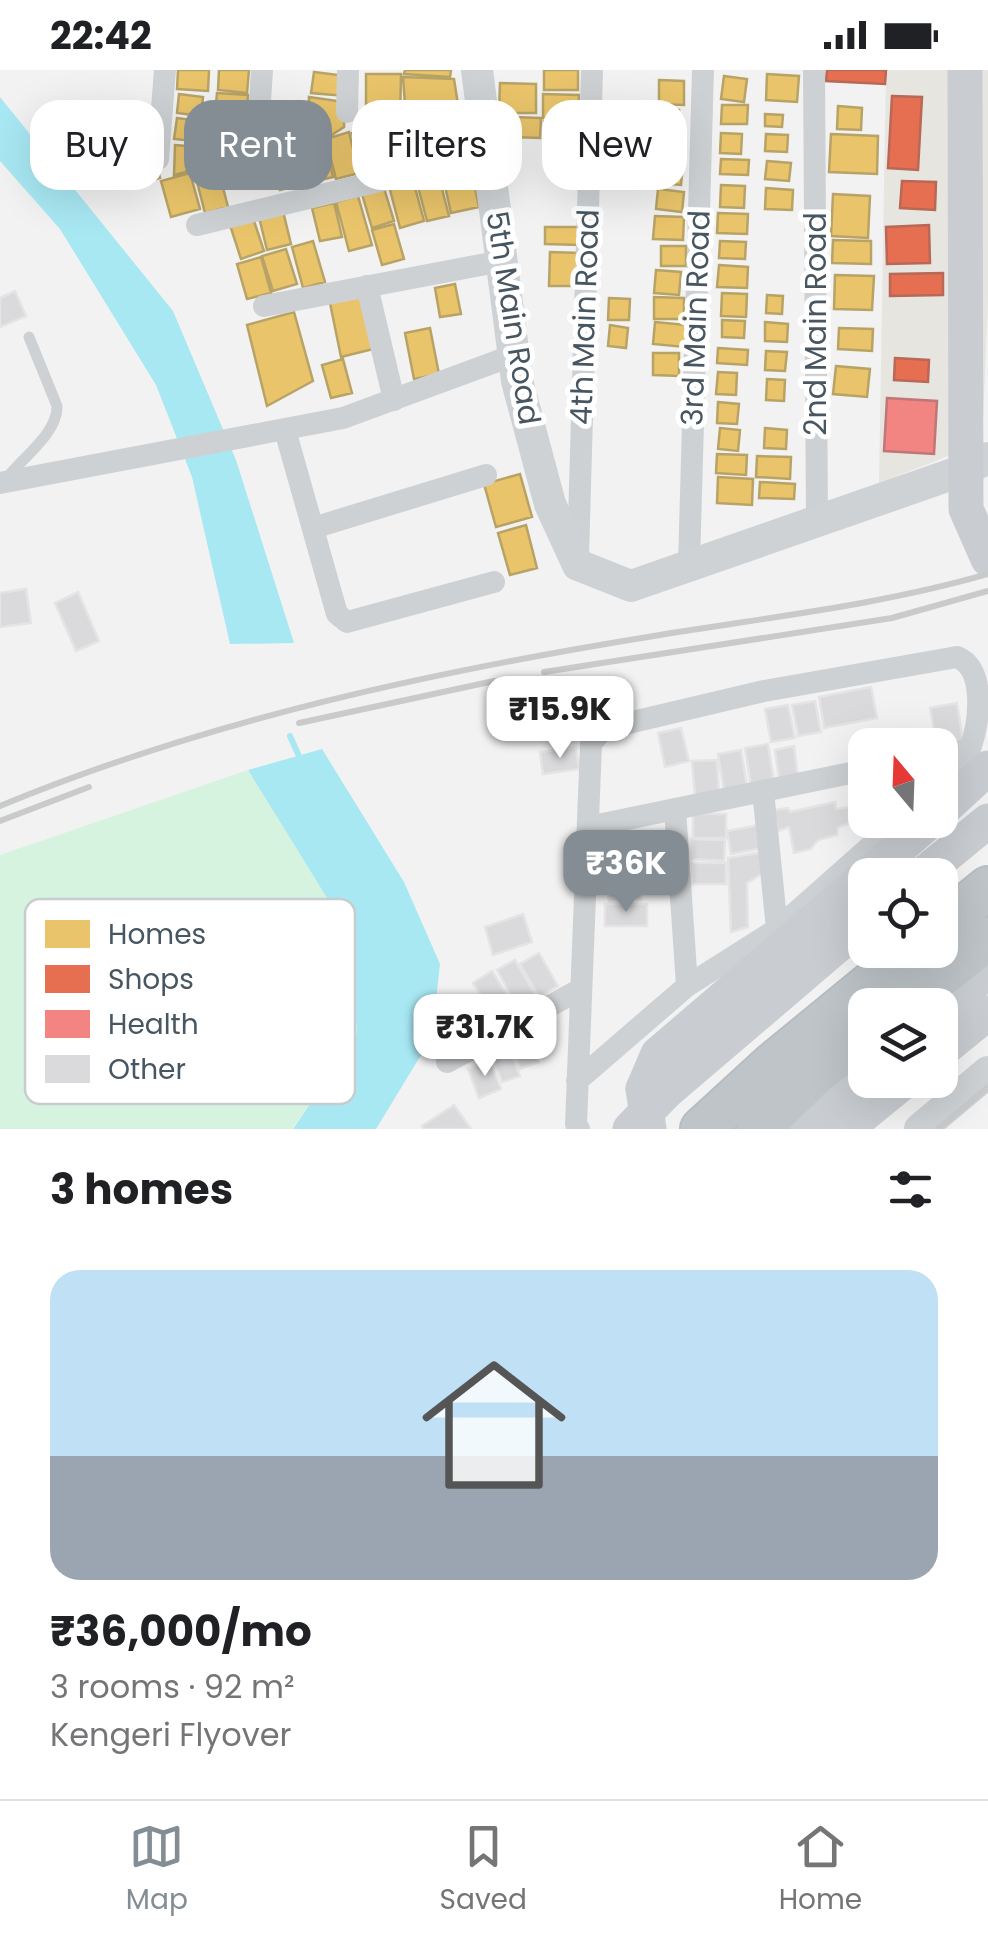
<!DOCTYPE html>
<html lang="en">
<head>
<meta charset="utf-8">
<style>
  body { margin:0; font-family:Poppins,sans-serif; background:#f2f2f2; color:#202124; height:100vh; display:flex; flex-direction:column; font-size:38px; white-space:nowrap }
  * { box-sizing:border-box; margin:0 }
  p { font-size:32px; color:#757577 }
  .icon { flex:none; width:55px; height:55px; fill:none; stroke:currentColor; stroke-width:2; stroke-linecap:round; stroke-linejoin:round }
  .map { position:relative; height:1059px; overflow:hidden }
  .sheet { display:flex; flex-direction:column; background:#fff; flex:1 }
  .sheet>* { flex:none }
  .hud { position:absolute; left:30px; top:30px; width:930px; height:90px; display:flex; gap:20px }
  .needle { width:65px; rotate:341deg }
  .tools { position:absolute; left:848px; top:658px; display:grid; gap:20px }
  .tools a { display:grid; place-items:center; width:110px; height:110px; border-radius:20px; background:#fff; box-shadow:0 10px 40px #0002; font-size:50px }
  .price { position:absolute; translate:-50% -85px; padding:0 22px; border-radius:20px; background:#fff; color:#222; font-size:32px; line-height:65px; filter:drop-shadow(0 2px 5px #0008) }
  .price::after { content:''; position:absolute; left:50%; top:60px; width:30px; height:22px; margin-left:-15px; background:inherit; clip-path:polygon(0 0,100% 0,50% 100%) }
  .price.current { background:#838d93; color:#fff }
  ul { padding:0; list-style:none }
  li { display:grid; align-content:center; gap:20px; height:530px; padding:0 50px }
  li+li { border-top:2px solid #e0e0e0 }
  li span { display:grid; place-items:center; height:310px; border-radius:30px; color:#555 }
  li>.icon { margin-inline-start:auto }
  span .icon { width:180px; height:180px; fill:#fffc; stroke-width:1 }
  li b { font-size:42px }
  h2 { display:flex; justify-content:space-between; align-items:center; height:120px; padding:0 50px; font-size:42px }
  .chip { padding:0 35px; border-radius:30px; background:#fff; box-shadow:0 10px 40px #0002; font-size:35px; line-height:90px }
  .chip.current { background:#838d93; color:#fff }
  .status { display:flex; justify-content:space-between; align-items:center; height:70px; padding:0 50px; background:#fff; direction:ltr }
  .status svg { height:28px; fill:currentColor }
  .tab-bar { display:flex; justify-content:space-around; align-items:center; height:140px; border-top:2px solid #e0e0e0; background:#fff; font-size:28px; color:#757577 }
  .tab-bar a { display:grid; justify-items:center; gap:5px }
  .tab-bar .current { color:#838d93 }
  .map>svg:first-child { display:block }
  .commercial { fill:#e7e5e0 }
  .green { fill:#d5f3df }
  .water { fill:#a8e8f3 }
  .homes { fill:#e9c46a; stroke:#b8a367; stroke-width:2.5 }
  .shops { fill:#e76f51; stroke:#b76856; stroke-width:2.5 }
  .health { fill:#f28482; stroke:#bf7678; stroke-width:2.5 }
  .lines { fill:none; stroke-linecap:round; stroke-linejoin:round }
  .stream { stroke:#a8e8f3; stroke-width:6 }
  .building { fill:#dadadc; stroke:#e4e4e5; stroke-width:2.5 }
  .highway-casing { stroke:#b6bdc2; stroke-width:46 }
  .lane { stroke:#ced1d3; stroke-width:11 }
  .street { stroke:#ced1d3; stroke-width:22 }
  .secondary { stroke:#ced2d4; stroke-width:32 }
  .primary { stroke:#c9cdd1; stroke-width:35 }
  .highway { stroke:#bec4c8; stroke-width:42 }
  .rail { stroke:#c8cacc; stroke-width:6 }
  .primary-bridge { stroke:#c9cdd1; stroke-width:35 }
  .labels { text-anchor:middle; stroke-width:10; stroke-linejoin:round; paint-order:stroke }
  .street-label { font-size:30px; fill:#475660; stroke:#fff }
  .key { fill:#fff; stroke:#c8cccf; stroke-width:2.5 }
  .key-label { font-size:28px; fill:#475660 }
</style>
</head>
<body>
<div class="status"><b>22:42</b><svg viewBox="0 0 49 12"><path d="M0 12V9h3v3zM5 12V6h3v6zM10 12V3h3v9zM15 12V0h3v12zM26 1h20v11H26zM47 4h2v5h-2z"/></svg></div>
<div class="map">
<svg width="988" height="1059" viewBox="0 0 988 1059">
  <rect width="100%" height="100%" fill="#f3f2f2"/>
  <!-- commercial -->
  <path class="commercial" d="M886 0H988V232L982 373 879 413Z"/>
  <!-- green -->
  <path class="green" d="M248 700 350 864 357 964 292 1059H0V785Z"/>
  <!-- water -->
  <path class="water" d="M0 27 173 241 236 390 294 573 230 574 192 407 156 315 60 159 0 91Z
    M322 679 404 812 440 894 432 967 376 1059H293L357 964 350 865 248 700Z"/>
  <!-- homes -->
  <path class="homes" d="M178 0H209L208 21 177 19Z
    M219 0H249L247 23 218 20Z
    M405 0H451L450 7 404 4Z
    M544 0H578V20H544Z
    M314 2 347 6 345 26 311 23Z
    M366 4H401L400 51H366Z
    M767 4 799 6 797 32 766 30Z
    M724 6 747 9 744 32 721 29Z
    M403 7 454 9 459 41 406 49Z
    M659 10 684 11V35L659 34Z
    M500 13 536 14V43H499Z
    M217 23 248 25 246 48 215 45Z
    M179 24 203 27 201 46 177 43Z
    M543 24 579 25 578 48H543Z
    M309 27 345 32 344 57 324 70H308Z
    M722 35H748L747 54H721Z
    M838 36 862 38 861 60 837 59Z
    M659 38 679 40 678 61 657 60Z
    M458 42 466 78 389 95 381 58Z
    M765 44 783 45 782 57 765 56Z
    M512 47 541 48 540 68 512 67Z
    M177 48 205 52 202 72 174 69Z
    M214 48 251 52 249 75 211 72Z
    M544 51 579 52 578 79H544Z
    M300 53 301 73 270 75 269 54Z
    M373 57 384 97 364 103 352 63Z
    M616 60 645 64 643 86 613 83Z
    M349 62 359 103 336 109 326 69Z
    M721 63 742 64 741 84 720 83Z
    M659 64 679 66 676 91 656 89Z
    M766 64 788 65 787 82 765 81Z
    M831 64 878 66 877 104 829 102Z
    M325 71 333 107 308 113 300 76Z
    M175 75 208 78 206 95H189L186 102 174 105Z
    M294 75 304 114 280 120 271 81Z
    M212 76 246 79 245 95 211 92Z
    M153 81 160 108 132 116 125 88Z
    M721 89 749 90 748 105 720 104Z
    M614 90 642 92 640 113 612 111Z
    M767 91 791 93 789 111 765 109Z
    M659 92 683 93 681 115 657 113Z
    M218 98 228 137 205 143 195 104Z
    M471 100 479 137 451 143 443 107Z
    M190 103 200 139 171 147 161 111Z
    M439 107 449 146 427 151 417 113Z
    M413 110 424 151 400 158 389 116Z
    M721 115 745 116 744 138 720 137Z
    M384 118 394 151 372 158 362 124Z
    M766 118 793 120 792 140 765 139Z
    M658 119 684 122 682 142 656 139Z
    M833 124 870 126 868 168 831 166Z
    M358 126 372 175 349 181 336 132Z
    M334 133 342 167 320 171 312 138Z
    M283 141 291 174 267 180 259 147Z
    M718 143 748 144 747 164 717 163Z
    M655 146 684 147 683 170 653 169Z
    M253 148 264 181 241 189 230 155Z
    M394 154 404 189 382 195 372 160Z
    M545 157H581L580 175 545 174Z
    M833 170 871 171V194L832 193Z
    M313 171 325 212 303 218 292 177Z
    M720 171 746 172 745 189 719 188Z
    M661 176H686V196H661Z
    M286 179 297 214 273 221 262 186Z
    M550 182 581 183 580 216H549Z
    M261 187 271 223 247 229 237 194Z
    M719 195 748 197 747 218 717 217Z
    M656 200 681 202 679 225 654 223Z
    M835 205 874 206 872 240 834 239Z
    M455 214 461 244 440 247 435 218Z
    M722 223 747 224 746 247 721 246Z
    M363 225 373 279 341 287 330 233Z
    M767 225 783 226 782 244 766 243Z
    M654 227 684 228V249H654Z
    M609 228 630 229 629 250H608Z
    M294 242 313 311 267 336 247 255Z
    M722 250 745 251 744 268 722 267Z
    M655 252 687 255 684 277 653 274Z
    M765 252 788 254 787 272 765 271Z
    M610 255 628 258 626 278 608 276Z
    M430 258 439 304 414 309 405 263Z
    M839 258 873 259 872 281 838 279Z
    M718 278 748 280 747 295 717 293Z
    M766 281 787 282 785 301 765 300Z
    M653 283H679V306L653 305Z
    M343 289 352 323 331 328 322 295Z
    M836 296 870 299 867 327 833 324Z
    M718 302 737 303 736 325 716 324Z
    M767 309 785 310 784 331 766 330Z
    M718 332 739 334 737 354 717 353Z
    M720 358 740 360 738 381 718 379Z
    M765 358 787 360 786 379 764 378Z
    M717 384 747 385 746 405 716 403Z
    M757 386 791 387 790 409 756 407Z
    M520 404 532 447 496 457 484 414Z
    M718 407 753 409 752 435 717 433Z
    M760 412 795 414 794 429 759 428Z
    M526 455 537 498 510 505 498 463Z"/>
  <!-- shops -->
  <path class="shops" d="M827 0H886L885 14 826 11Z
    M892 26 922 27 918 100 888 98Z
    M902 111 936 112 935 140 900 138Z
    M929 155 930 193 887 194 886 157Z
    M943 203V225L890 226V204Z
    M895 288 929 290 928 312 894 310Z"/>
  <!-- health -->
  <path class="health" d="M887 328 937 331 934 384 884 381Z"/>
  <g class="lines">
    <!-- stream -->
    <path class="stream" d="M290 666 302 693"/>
  </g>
  <!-- building -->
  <path class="building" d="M15 221 26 246 0 257V228Z
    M26 519 31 553 0 557V523Z
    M78 522 99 571 76 581 55 533Z
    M871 617 877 648 824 658 819 627Z
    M815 631 821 662 798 666 792 635Z
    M957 633 963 670 937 675 930 638Z
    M788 635 795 668 771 672 765 639Z
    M681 658 689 691 665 697 658 663Z
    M768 674 774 712 751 716 745 678Z
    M794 676 798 708 779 710 775 680Z
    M576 677 579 699 543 704 540 682Z
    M741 680 747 717 724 721 718 684Z
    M717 690 719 724 695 726 692 691Z
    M835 732 836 739 850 737 852 753 838 757 837 765 818 770 811 779 794 783 789 757 778 761 774 740 788 738 790 742Z
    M693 744H726V768H693Z
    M759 755 764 778 731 784 727 761Z
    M692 769 725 770 724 791 692 789Z
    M675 780V810L605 812V782Z
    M763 782 765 802 747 813 748 857 731 862 728 788Z
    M692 793H726V814H692Z
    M640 813 641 829 609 832 607 816Z
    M605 834H647V856H605Z
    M523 844 532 872 493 885 485 857Z
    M539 883 558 916 539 927 520 894Z
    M515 890 538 929 519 940 497 900Z
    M492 901 518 942 500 953 473 913Z
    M528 961 539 992 520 999 509 968Z
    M508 975 520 1006 502 1012 491 982Z
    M490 990 501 1019 479 1028 468 999Z
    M454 1035 471 1059H424L422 1056Z"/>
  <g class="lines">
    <defs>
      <path id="highway" d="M940 857 988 818
        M903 935 988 869
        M702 1059 773 994 912 880
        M758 1059 815 1004 865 965"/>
    </defs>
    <!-- highway casing -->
    <use href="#highway" class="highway-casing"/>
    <!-- lane -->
    <path class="lane" d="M6 409C22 388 58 363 57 336L29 267"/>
    <!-- street -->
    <path class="street" d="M814 0 817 449
      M347 42 348 0
      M258 61 262 0
      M158 89 165 0
      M197 155 487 85
      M367 216 394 330
      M264 236 502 191
      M285 360 337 544 347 552 494 512
      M0 413 343 348 514 285
      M313 458 486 405
      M578 486 592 0
      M689 495 703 0
      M940 714 960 696 970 679
      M675 739 687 916
      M588 757 865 700
      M777 859 900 750
      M447 992 581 919
      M577 1011 687 916 777 859 763 721
      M579 1059 576 1054 591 674 603 659 764 621 957 587C987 599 979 654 970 679L940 685"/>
    <!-- secondary -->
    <path class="secondary" d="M477 0 517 311 550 434 578 495 631 516 967 399 988 388
      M920 1059 988 1002"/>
    <!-- primary -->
    <path class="primary" d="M965 0 966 439 988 489
      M940 742 988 698
      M868 805 931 750
      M922 805 988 751
      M940 942 988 901
      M940 982 988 943
      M643 1019 658 984 865 807
      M630 1059 666 1022 865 852
      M807 1059 865 1007
      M846 1059 906 1010"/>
    <!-- highway -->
    <use href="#highway" class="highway"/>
    <!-- rail -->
    <path class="rail" d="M544 602 892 548 988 521
      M299 653 494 611
      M0 736C210 649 436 601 660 565 770 547 881 535 988 504
      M0 751 89 717
      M938 1059 988 1017"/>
    <!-- primary-bridge -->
    <path class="primary-bridge" d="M643 1019 649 1059"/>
  </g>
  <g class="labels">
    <!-- street labels -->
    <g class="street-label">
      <text transform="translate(585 247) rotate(-88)" y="10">4th Main Road</text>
      <text transform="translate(513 248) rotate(81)" y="10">5th Main Road</text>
      <text transform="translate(696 248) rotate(-88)" y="10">3rd Main Road</text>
      <text transform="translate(816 254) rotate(-90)" y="10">2nd Main Road</text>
    </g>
  </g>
  <!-- legend -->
  <rect x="25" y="829" width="330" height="205" rx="15" class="key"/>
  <rect x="45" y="850" width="45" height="28" fill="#e9c46a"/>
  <rect x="45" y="895" width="45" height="28" fill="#e76f51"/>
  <rect x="45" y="940" width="45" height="28" fill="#f28482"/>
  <rect x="45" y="985" width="45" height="28" fill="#dadadc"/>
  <g class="key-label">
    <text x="108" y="874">Homes</text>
    <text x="108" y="919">Shops</text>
    <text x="108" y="964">Health</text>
    <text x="108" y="1009">Other</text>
  </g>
</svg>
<div class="tools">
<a><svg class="needle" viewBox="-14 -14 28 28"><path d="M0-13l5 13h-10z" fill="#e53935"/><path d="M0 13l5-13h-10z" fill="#757577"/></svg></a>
<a><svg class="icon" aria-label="locate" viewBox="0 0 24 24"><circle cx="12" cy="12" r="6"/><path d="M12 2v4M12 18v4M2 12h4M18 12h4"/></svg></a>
<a><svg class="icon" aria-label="layers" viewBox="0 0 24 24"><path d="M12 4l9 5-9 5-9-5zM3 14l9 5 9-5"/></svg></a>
</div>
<b class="price" style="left:560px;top:691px">₹15.9K</b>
<b class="price current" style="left:626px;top:845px">₹36K</b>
<b class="price" style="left:485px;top:1009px">₹31.7K</b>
<div class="hud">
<a class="chip">Buy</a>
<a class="chip current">Rent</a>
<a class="chip">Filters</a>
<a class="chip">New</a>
</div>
</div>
<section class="sheet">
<h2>3 homes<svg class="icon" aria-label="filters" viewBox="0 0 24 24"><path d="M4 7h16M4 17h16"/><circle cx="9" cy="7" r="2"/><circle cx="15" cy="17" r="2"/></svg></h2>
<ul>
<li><span style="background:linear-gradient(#bfe0f5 60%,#9aa5b1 0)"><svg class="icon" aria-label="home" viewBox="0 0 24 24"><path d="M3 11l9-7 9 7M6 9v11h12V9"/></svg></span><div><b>₹36,000/mo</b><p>3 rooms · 92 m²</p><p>Kengeri Flyover</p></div></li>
</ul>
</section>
<nav class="tab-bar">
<a class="current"><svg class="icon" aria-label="map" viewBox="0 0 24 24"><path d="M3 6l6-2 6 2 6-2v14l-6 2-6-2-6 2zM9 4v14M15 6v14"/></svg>Map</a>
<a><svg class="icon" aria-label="saved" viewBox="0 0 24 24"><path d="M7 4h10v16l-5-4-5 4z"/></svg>Saved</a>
<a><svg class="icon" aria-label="home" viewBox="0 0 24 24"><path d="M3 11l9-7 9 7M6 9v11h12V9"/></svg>Home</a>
</nav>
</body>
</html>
